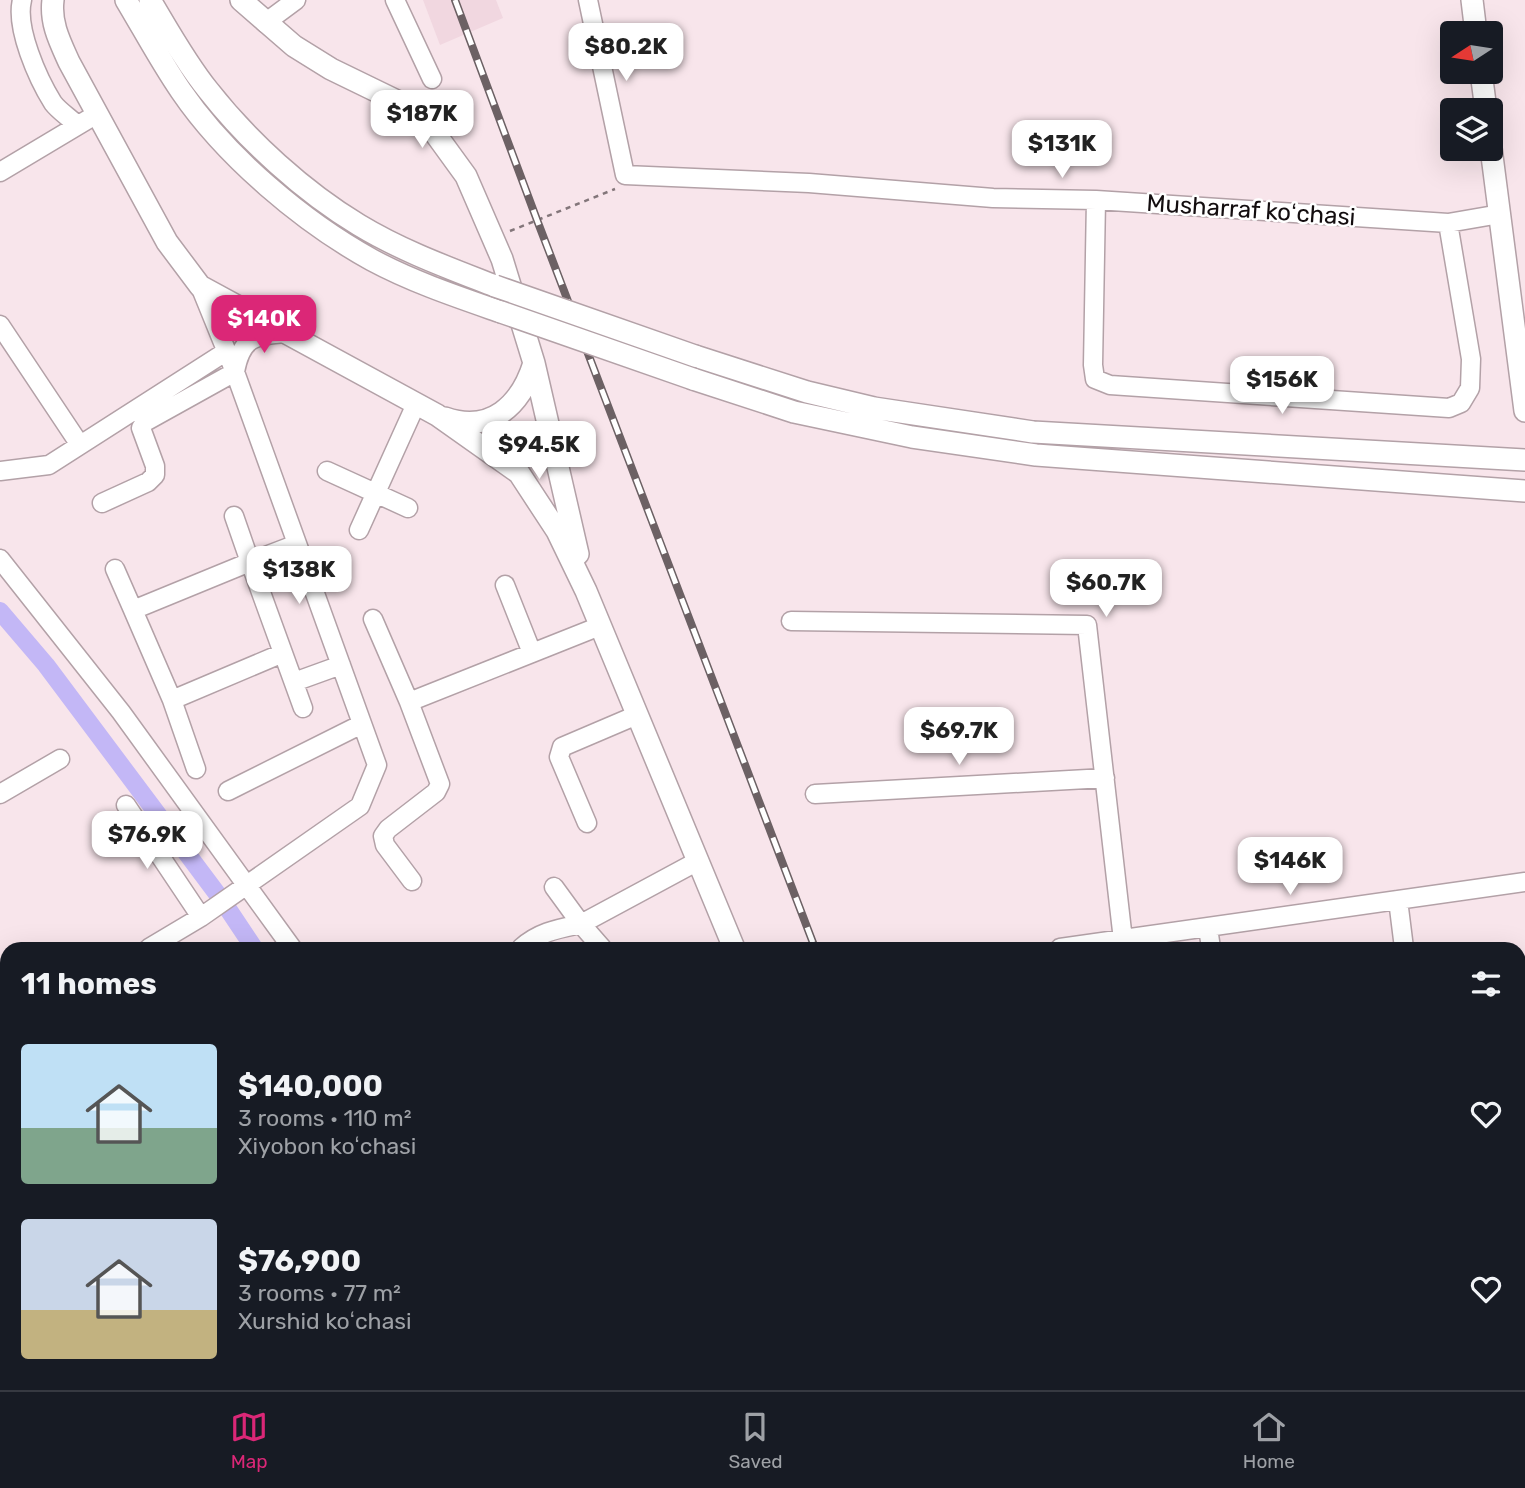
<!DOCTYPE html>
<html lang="en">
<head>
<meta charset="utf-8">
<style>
  body { margin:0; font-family:Rubik,sans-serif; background:#20242c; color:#f1f3f6; height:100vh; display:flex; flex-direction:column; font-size:26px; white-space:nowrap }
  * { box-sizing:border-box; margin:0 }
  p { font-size:23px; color:#9ea1a6 }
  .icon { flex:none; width:38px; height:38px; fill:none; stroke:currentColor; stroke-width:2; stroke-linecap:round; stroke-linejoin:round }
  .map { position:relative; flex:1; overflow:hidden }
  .panel { position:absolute; left:0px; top:942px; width:1526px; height:450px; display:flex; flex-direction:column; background:#171b24; border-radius:21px 21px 0 0; box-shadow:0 7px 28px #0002 }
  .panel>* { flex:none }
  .needle { width:46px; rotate:258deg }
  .controls { position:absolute; left:1440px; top:21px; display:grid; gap:14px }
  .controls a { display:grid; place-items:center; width:63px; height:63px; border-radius:7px; background:#171b24; box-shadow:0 7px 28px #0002; font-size:35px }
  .price { position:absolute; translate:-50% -60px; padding:0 16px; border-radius:14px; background:#fff; color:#222; font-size:23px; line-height:46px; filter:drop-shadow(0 2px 4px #0008) }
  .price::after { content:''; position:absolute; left:50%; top:42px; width:21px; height:16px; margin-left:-10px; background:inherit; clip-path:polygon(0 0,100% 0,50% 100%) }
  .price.on { background:#db2777; color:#fff }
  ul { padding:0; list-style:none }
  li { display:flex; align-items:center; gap:21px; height:175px; padding:0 21px }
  li span { display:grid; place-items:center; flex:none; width:196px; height:140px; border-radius:7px; color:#555 }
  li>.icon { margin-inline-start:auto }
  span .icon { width:84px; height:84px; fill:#fffc; stroke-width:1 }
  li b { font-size:30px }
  h2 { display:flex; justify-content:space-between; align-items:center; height:84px; padding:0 21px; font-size:30px }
  .tabs { display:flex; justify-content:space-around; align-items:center; height:98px; border-top:2px solid #363941; background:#171b24; font-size:19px; color:#9ea1a6 }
  .tabs a { display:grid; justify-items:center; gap:4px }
  .tabs .on { color:#db2777 }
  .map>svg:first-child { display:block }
  .built { fill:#f1d7e0 }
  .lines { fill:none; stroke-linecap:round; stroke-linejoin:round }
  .canal { stroke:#c3b7f6; stroke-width:18 }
  .minor-casing { stroke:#b3a1a7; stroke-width:21 }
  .major-casing { stroke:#b3a1a7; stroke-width:24 }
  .path { stroke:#83767a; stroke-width:2.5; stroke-dasharray:5 5; stroke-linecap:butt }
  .minor { stroke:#fff; stroke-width:18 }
  .major { stroke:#fff; stroke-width:21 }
  .rail-casing { stroke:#6c6164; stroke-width:8 }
  .rail { stroke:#fff; stroke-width:5; stroke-dasharray:16; stroke-linecap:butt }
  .major-bridge-casing { stroke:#b3a1a7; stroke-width:24; stroke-linecap:butt }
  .major-bridge { stroke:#fff; stroke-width:21 }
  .labels { text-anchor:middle; stroke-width:5; stroke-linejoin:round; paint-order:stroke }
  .street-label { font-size:24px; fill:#130d0f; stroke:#fff }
</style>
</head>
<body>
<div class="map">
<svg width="1525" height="1390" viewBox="0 0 1525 1390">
  <rect width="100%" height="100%" fill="#f8e5eb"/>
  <!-- built -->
  <path class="built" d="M423 0H496L503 18 440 45Z
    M321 1384H403L407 1390H313Z"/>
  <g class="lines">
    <!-- canal -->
    <path class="canal" d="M0 611 46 665 224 903 254 948
      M600 1384 606 1390"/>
    <defs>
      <path id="minor" d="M22 0C15 28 38 79 53 103 59 111 70 118 77 125
        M395 0 432 79
        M588 0 625 175 809 183 993 198 1096 200 1448 223 1500 214
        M265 23 296 0
        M0 172 97 114
        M1096 200 1093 365 1095 379 1110 385 1449 408 1461 403 1470 388 1471 359 1448 223
        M0 325 80 445
        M0 471 49 465 227 351
        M327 471 408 508
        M102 503 148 482 155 475V466L141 428 145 422 235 372C241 338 254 335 286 333
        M234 516 250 562 297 544
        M359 530 416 404
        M0 559 121 712 292 948
        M115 569 133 610 250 562 303 708
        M505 585 532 653
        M133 610 172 700 196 769
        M373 619 409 702 600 626
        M791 621 1087 625 1123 940
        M294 682 341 665
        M172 700 283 653
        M409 702 440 784 436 792 388 829 383 836 385 845 412 881
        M228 791 362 724
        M0 794 60 759
        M815 794 1105 778
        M126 805 201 917
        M587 823 559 757 562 747 637 715
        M1398 900 1404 948
        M1208 928 1211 948
        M149 948 201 917 360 806 377 765 235 372 200 286
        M521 948C539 932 557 929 581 924L554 887
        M602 948 581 924 698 861
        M1060 948 1525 882
        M0 1042 7 1053
        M234 1384 238 1390
        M638 1384 643 1390
        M675 1384 681 1390
        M1104 1384 1105 1390
        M1273 1384 1274 1390
        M1466 1384 1467 1390
        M299 1390 307 1384
        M896 1390 909 1384"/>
      <path id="major" d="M53 0C50 23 60 42 69 62L167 242 200 286 437 415 519 473 557 531 586 591 734 948
        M126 0C144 30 161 62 181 91 226 157 303 222 372 260 413 282 458 297 501 312
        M150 0C168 30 186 63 208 90 248 141 304 192 359 225 402 251 449 268 495 286
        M241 0 294 46 331 69 405 105 429 125 466 176 502 259 534 363 578 554
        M1472 0 1476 33
        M1481 72 1486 110
        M1491 148 1525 411
        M695 356 807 392 874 408 1033 432 1525 460
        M693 379 794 412 912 437 1036 455 1525 491
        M445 418C491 434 521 405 534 363
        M910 1384 913 1390"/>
    </defs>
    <!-- minor casing -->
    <use href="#minor" class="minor-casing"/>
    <!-- major casing -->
    <use href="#major" class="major-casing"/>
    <!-- path -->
    <path class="path" d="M510 231 615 189"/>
    <!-- minor -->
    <use href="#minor" class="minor"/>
    <!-- major -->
    <use href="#major" class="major"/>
    <defs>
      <path id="rail" d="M455 0 537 220 815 948
        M983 1384 985 1390"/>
    </defs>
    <!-- rail casing -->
    <use href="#rail" class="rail-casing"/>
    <!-- rail -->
    <use href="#rail" class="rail"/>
    <defs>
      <path id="major-bridge" d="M495 286 695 356
        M501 312 693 379"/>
    </defs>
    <!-- major-bridge casing -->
    <use href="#major-bridge" class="major-bridge-casing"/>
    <!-- major-bridge -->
    <use href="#major-bridge" class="major-bridge"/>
  </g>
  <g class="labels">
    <!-- street labels -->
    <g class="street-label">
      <text transform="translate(1251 210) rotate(4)" y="8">Musharraf koʻchasi</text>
    </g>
  </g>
</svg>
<div class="controls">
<a><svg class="needle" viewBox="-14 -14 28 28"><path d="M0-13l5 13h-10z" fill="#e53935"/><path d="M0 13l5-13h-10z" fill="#9ea1a6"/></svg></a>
<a><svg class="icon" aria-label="layers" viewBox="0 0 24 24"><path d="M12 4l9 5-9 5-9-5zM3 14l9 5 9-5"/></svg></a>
</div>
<b class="price" style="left:626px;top:83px">$80.2K</b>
<b class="price" style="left:422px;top:150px">$187K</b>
<b class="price" style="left:1062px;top:180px">$131K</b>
<b class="price on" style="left:264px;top:355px">$140K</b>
<b class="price" style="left:1282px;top:416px">$156K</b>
<b class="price" style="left:539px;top:481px">$94.5K</b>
<b class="price" style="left:299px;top:606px">$138K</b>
<b class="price" style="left:1106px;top:619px">$60.7K</b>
<b class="price" style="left:959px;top:767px">$69.7K</b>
<b class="price" style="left:147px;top:871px">$76.9K</b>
<b class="price" style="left:1290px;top:897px">$146K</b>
<section class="panel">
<h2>11 homes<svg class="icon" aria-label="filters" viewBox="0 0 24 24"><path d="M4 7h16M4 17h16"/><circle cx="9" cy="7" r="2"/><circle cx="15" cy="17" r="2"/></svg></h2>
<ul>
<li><span style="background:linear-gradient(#bfe0f5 60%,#7fa58c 0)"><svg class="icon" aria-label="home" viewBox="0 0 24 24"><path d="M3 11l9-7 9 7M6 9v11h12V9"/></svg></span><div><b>$140,000</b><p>3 rooms · 110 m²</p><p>Xiyobon koʻchasi</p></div><svg class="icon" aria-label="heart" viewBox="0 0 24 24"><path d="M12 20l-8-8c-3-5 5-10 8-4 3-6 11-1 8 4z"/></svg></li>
<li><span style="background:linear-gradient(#c9d6e8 65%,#c2b280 0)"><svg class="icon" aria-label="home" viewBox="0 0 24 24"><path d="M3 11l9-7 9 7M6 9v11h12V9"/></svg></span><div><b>$76,900</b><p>3 rooms · 77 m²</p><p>Xurshid koʻchasi</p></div><svg class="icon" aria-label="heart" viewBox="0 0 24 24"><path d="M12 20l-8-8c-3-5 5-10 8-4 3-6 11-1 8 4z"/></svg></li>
</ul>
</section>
</div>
<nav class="tabs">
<a class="on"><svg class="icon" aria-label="map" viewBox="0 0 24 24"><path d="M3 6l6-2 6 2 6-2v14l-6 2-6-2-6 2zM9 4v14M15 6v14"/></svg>Map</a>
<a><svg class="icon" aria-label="saved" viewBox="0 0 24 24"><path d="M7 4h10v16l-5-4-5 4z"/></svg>Saved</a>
<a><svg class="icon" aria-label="home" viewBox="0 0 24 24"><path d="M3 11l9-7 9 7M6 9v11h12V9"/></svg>Home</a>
</nav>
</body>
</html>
